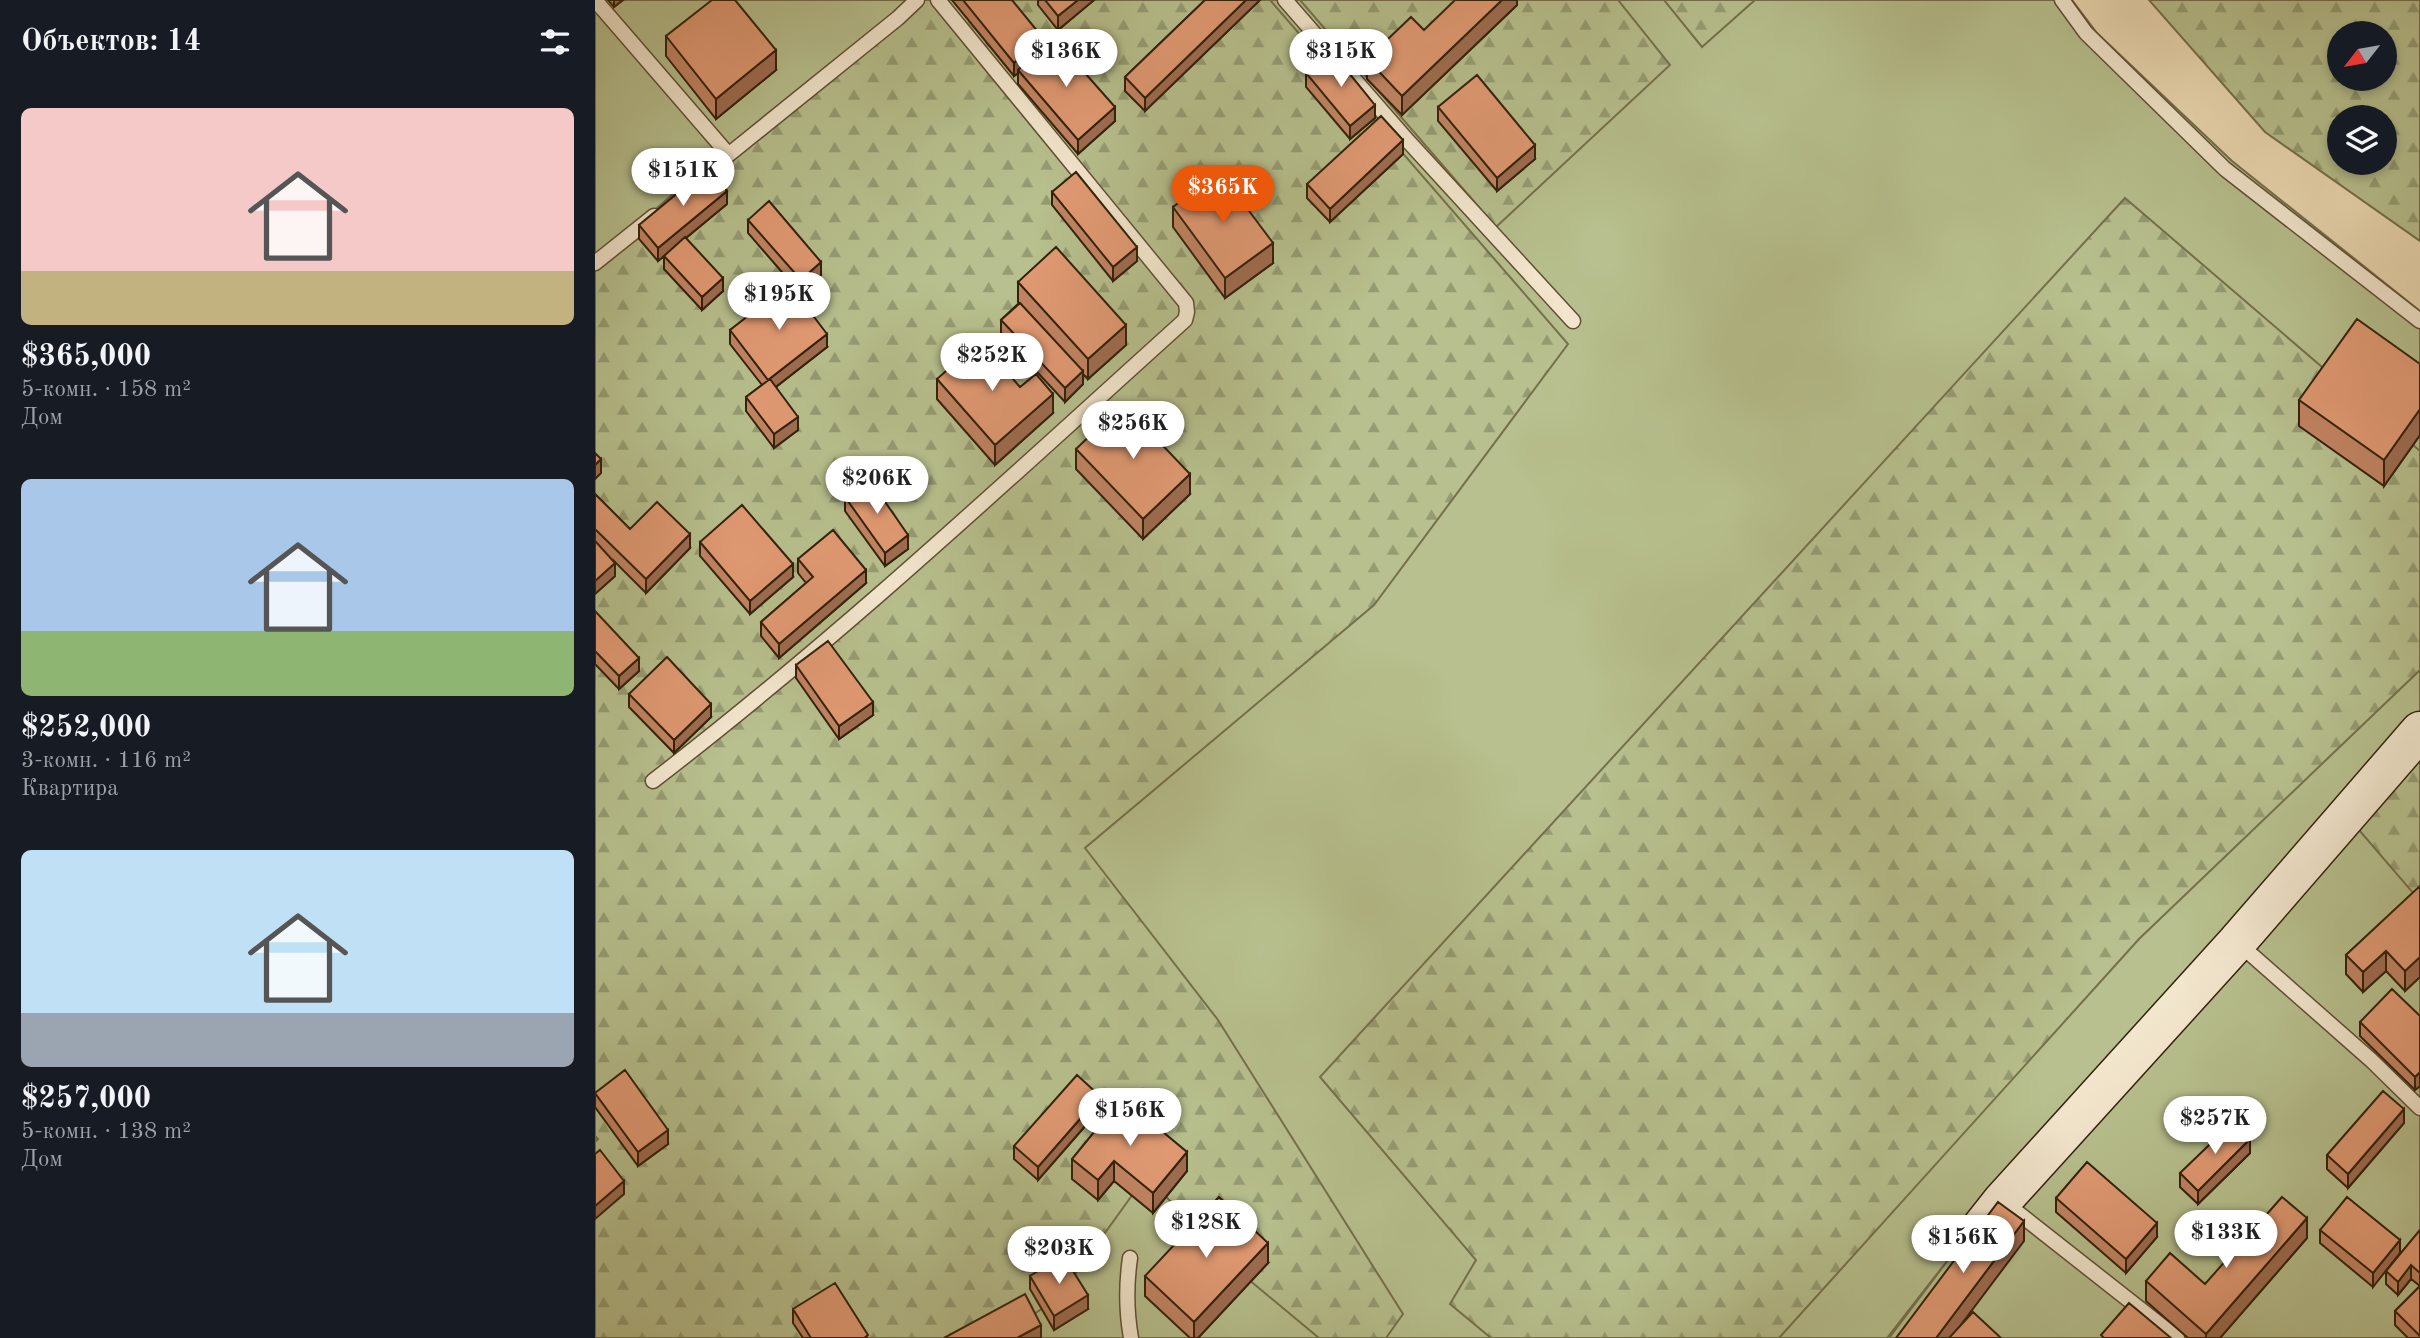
<!DOCTYPE html>
<html lang="ru">
<head>
<meta charset="utf-8">
<style>
  body { margin:0; font-family:"Old Standard TT",serif; background:#20242c; color:#f1f3f6; height:100vh; display:flex; flex-direction:column; font-size:26px; white-space:nowrap }
  * { box-sizing:border-box; margin:0 }
  p { font-size:23px; color:#9ea1a6 }
  .icon { flex:none; width:38px; height:38px; fill:none; stroke:currentColor; stroke-width:2; stroke-linecap:round; stroke-linejoin:round }
  .map { position:relative; flex:1; overflow:hidden }
  .drawer { display:flex; flex-direction:column; background:#171b24; width:595px }
  .drawer>* { flex:none }
  .needle { width:46px; rotate:239deg }
  .tools { position:absolute; left:1732px; top:21px; display:grid; gap:14px }
  .tools a { display:grid; place-items:center; width:70px; height:70px; border-radius:50%; background:#171b24; box-shadow:0 4px 10px #0003; font-size:35px }
  .price { position:absolute; translate:-50% -60px; padding:0 16px; border-radius:24px; background:#fff; color:#222; font-size:23px; line-height:46px; filter:drop-shadow(0 2px 4px #0008) }
  .price::after { content:''; position:absolute; left:50%; top:42px; width:21px; height:16px; margin-left:-10px; background:inherit; clip-path:polygon(0 0,100% 0,50% 100%) }
  .price.selected { background:#ea580c; color:#fff }
  ul { padding:0; list-style:none }
  li { display:grid; align-content:center; gap:14px; height:371px; padding:0 21px }
  li span { display:grid; place-items:center; height:217px; border-radius:10px; color:#555 }
  li>.icon { margin-inline-start:auto }
  span .icon { width:126px; height:126px; fill:#fffc; stroke-width:1 }
  li b { font-size:30px }
  h2 { display:flex; justify-content:space-between; align-items:center; height:84px; padding:0 21px; font-size:30px }
  main { display:flex; flex:1; min-height:0 }
  .map>svg:first-child { display:block }
  .green { fill:#b7c08e; stroke:#75704c; stroke-width:2 }
  .forest { fill:url(#forest-firs); stroke:#75704c; stroke-width:2; fill-rule:evenodd }
  .lines { fill:none; stroke-linecap:round; stroke-linejoin:round }
  .lane-casing { stroke:#614f34; stroke-width:17 }
  .secondary-casing { stroke:#33210a; stroke-width:41 }
  .lane { stroke:#f3e7ce; stroke-width:14 }
  .secondary { stroke:#f3e7ce; stroke-width:38 }
  .wall { fill:#c28463; stroke:#33210a; stroke-width:2 }
  .shaded-wall { fill:#9e6c50; stroke:#33210a; stroke-width:2 }
  .building { fill:#e19a73; stroke:#33210a; stroke-width:2 }
</style>
</head>
<body>
<main>
<section class="drawer">
<h2>Объектов: 14<svg class="icon" aria-label="filters" viewBox="0 0 24 24"><path d="M4 7h16M4 17h16"/><circle cx="9" cy="7" r="2"/><circle cx="15" cy="17" r="2"/></svg></h2>
<ul>
<li><span style="background:linear-gradient(#f6c9c9 75%,#c2b280 0)"><svg class="icon" aria-label="home" viewBox="0 0 24 24"><path d="M3 11l9-7 9 7M6 9v11h12V9"/></svg></span><div><b>$365,000</b><p>5-комн. · 158 m²</p><p>Дом</p></div></li>
<li><span style="background:linear-gradient(#a9c7e8 70%,#8fb573 0)"><svg class="icon" aria-label="home" viewBox="0 0 24 24"><path d="M3 11l9-7 9 7M6 9v11h12V9"/></svg></span><div><b>$252,000</b><p>3-комн. · 116 m²</p><p>Квартира</p></div></li>
<li><span style="background:linear-gradient(#bfe0f5 75%,#9aa5b1 0)"><svg class="icon" aria-label="home" viewBox="0 0 24 24"><path d="M3 11l9-7 9 7M6 9v11h12V9"/></svg></span><div><b>$257,000</b><p>5-комн. · 138 m²</p><p>Дом</p></div></li>
</ul>
</section>
<div class="map">
<svg width="1825" height="1338" viewBox="0 0 1825 1338">
  <defs>
    <pattern id="forest-firs" width="22" height="20" patternUnits="userSpaceOnUse" patternTransform="scale(1.75)"><rect width="22" height="20" fill="#b7c08e"/><path d="M5 1l3.5 6h-7zM16 11l3.5 6h-7z" fill="#959c72"/></pattern>
  </defs>
  <rect width="100%" height="100%" fill="#ecdab3"/>
  <filter id="stains"><feTurbulence type="fractalNoise" baseFrequency=".00286" numOctaves="4"/><feColorMatrix values="0 0 0 0 .2 0 0 0 0 .09 0 0 0 0 .02 0 0 0 .5 -.17"/></filter>
  <radialGradient id="worn" r=".72"><stop offset=".6" stop-color="#630" stop-opacity="0"/><stop offset="1" stop-color="#630" stop-opacity=".3"/></radialGradient>
  <!-- green -->
  <path class="green" d="M0 0H1477L1502 33 1637 161 1825 311V1338H1294L1363 1247 1292 1338H0Z"/>
  <!-- forest -->
  <path class="forest" d="M315 0H675L973 344 779 605 490 848 623 1020 808 1314 791 1338H724L641 1269 551 1176 463 1298 403 1338H0V1142L3 1139 0 1136V262L101 174Z
    M705 0H1023L1075 65 901 227Z
    M1069 0H1160L1107 47Z
    M1554 0H1825V241L1670 132ZM1745 33H1790V79H1745ZM1745 117H1790V163H1745Z
    M1530 198 1825 451V670L1544 939 1184 1338H896L855 1304 881 1260 725 1077Z
    M1825 735V901L1752 816Z"/>
  <g class="lines">
    <defs>
      <path id="lane" d="M0 0 133 154
        M690 0 813 141 978 321
        M1467 0 1491 33 1630 169 1825 321
        M101 181 303 18 322 0
        M0 263 59 216
        M58 781C244 638 416 477 590 320L592 312 591 303 343 0
        M1642 942 1776 1060 1825 1108
        M1408 1201 1582 1338
        M535 1258C531 1286 531 1310 536 1338"/>
      <path id="secondary" d="M1373 1244 1407 1201 1642 942 1825 731"/>
    </defs>
    <!-- lane casing -->
    <use href="#lane" class="lane-casing"/>
    <!-- secondary casing -->
    <use href="#secondary" class="secondary-casing"/>
    <!-- lane -->
    <use href="#lane" class="lane"/>
    <!-- secondary -->
    <use href="#secondary" class="secondary"/>
  </g>
  <!-- wall -->
  <path class="wall" d="M13 0H28L19 7Z
    M357 0H417L448 48 520 121 483 154 423 84V73L419 76Z
    M443 0H499L463 30 443 5Z
    M610 0H665L550 111 530 91V77Z
    M922 0V5L807 115 772 79V59L829 30Z
    M71 36 181 70 121 119 71 56Z
    M711 73 780 118 755 139 711 87Z
    M843 107 940 159 902 191 843 121Z
    M808 154 735 222 712 198V184Z
    M457 192 542 261 518 281 457 205Z
    M132 204 91 238 128 291 107 310 69 269V256L63 261 44 239V225Z
    M578 207 678 263 630 298 578 227Z
    M153 220 226 275 206 294 153 233Z
    M423 282 531 345 493 379 488 374V384L470 402 406 333V320L424 303 423 302Z
    M135 330 232 347 181 387 203 430 179 448 151 411V397L167 385 135 344Z
    M1825 364V435L1789 486 1704 426V400Z
    M342 379 458 413 400 465 342 399Z
    M481 449 595 494 548 539 481 469Z
    M0 494 35 529 95 548 51 593 19 561 20 576 0 594Z
    M250 497 313 549 290 566 250 511Z
    M105 542 198 577 155 614 105 556Z
    M203 559 271 583 184 658 166 636V622L211 583 203 573Z
    M0 612 44 671 24 689 0 664Z
    M201 665 278 715 244 739 201 678Z
    M34 694 116 717 79 753 34 707Z
    M1825 886V977L1810 991 1791 971 1768 992 1751 974V955Z
    M1825 1016V1086L1820 1090 1765 1036V1022Z
    M0 1092 73 1144 43 1166 0 1107Z
    M527 1098 592 1171 558 1213 519 1181 503 1200 477 1179V1159Z
    M505 1109 443 1180 419 1159V1146Z
    M1809 1123 1753 1188 1732 1169V1155Z
    M1655 1153 1603 1204 1585 1187V1173Z
    M1461 1198 1562 1237 1531 1273 1461 1212Z
    M1725 1230 1805 1240 1778 1287 1725 1243Z
    M1825 1230V1286L1816 1279 1803 1295 1791 1284V1271Z
    M1712 1238 1625 1338H1593L1551 1301V1281L1610 1284Z
    M673 1263 603 1338H595L550 1296V1276Z
    M435 1276 493 1309 459 1330 435 1289Z
    M1825 1286V1338H1813L1800 1325V1311Z
    M198 1309 273 1338H208L198 1323Z"/>
  <!-- shaded-wall -->
  <path class="shaded-wall" d="M19 0H28L19 7Z
    M483 0H499L463 30V16Z
    M651 0H665L550 111V98Z
    M907 0H922V5L807 115V96Z
    M448 38V52L423 70V73L419 76V63Z
    M181 50V70L121 119V99Z
    M780 105V118L755 139V126Z
    M520 107V121L483 154V140Z
    M808 140V154L735 222V209Z
    M940 145V159L902 191V178Z
    M132 191V204L63 261V248Z
    M678 243V263L630 298V278Z
    M542 247V261L518 281V267Z
    M226 262V275L206 294V280Z
    M128 278V291L107 310V297Z
    M531 325V345L493 379V359Z
    M232 334V347L173 393V380Z
    M488 371V384L470 402V388Z
    M458 394V413L400 465V445Z
    M1825 409V435L1789 486V460Z
    M203 417V430L179 448V434Z
    M6 459V473L0 479V465Z
    M595 474V494L548 539V519Z
    M95 534V548L51 593V579Z
    M313 535V549L290 566V553Z
    M20 563V576L0 594V581Z
    M198 564V577L155 614V601Z
    M271 570V583L184 658V644Z
    M44 658V671L24 689V676Z
    M278 702V715L244 739V726Z
    M116 704V717L79 753V740Z
    M1791 951V971L1768 992V972Z
    M1825 957V977L1810 991V971Z
    M1825 1072V1086L1820 1090V1077Z
    M505 1096V1109L443 1180V1167Z
    M1809 1109V1123L1753 1188V1174Z
    M73 1130V1144L43 1166V1152Z
    M1655 1139V1153L1603 1204V1191Z
    M592 1152V1171L558 1213V1193Z
    M519 1161V1181L503 1200V1180Z
    M29 1181V1194L0 1219V1206Z
    M1712 1218V1238L1625 1338H1611V1334Z
    M1429 1221V1241L1356 1338H1341Z
    M1562 1223V1237L1531 1273V1259Z
    M1805 1240V1253L1778 1287V1273Z
    M673 1243V1263L603 1338H599V1322Z
    M1816 1265V1279L1803 1295V1282Z
    M493 1295V1309L459 1330V1316Z
    M446 1325V1338H422Z"/>
  <!-- building -->
  <path class="building" d="M117 0H140L181 50 121 99 71 36Z
    M368 0H417L448 38 419 63Z
    M450 0H483L463 16Z
    M610 0H651L550 98 530 77Z
    M860 0H907L807 96 772 59 816 17 829 30Z
    M459 38 520 107 483 140 423 70Z
    M737 52 780 105 755 126 711 73Z
    M882 75 940 145 902 178 843 107Z
    M786 116 808 140 735 209 712 184Z
    M113 168 132 191 63 248 44 225Z
    M481 172 542 247 518 267 457 192Z
    M625 172 678 243 630 278 578 207Z
    M174 201 226 262 206 280 153 220Z
    M90 237 128 278 107 297 69 256Z
    M461 247 531 325 493 359 423 282Z
    M194 284 232 334 173 380 135 330Z
    M425 303 488 371 470 388 406 320Z
    M1762 319 1825 364V409L1789 460 1704 400Z
    M385 341 425 387 441 374 458 394 400 445 342 379Z
    M175 379 203 417 179 434 151 397Z
    M528 404 595 474 548 519 481 449Z
    M0 453 6 459 0 465Z
    M275 480 313 535 290 553 250 497Z
    M0 494 35 529 62 502 95 534 51 579 0 529Z
    M147 505 198 564 155 601 105 542Z
    M238 530 271 570 184 644 166 622 218 577 203 559Z
    M1 542 20 563 0 581V543Z
    M0 611 44 658 24 676 0 651Z
    M233 641 278 702 244 726 201 665Z
    M72 657 116 704 79 740 34 694Z
    M1825 886V957L1810 971 1791 951 1768 972 1751 955Z
    M1797 989 1825 1016V1072L1820 1077 1765 1022Z
    M30 1070 73 1130 43 1152 0 1093Z
    M482 1075 505 1096 443 1167 419 1146Z
    M1788 1091 1809 1109 1753 1174 1732 1155Z
    M527 1098 592 1152 558 1193 519 1161 503 1180 477 1159Z
    M1638 1122 1655 1139 1603 1191 1585 1173Z
    M5 1150 29 1181 0 1206V1154Z
    M1492 1162 1562 1223 1531 1259 1461 1198Z
    M624 1197 673 1243 599 1322 550 1276Z
    M1687 1197 1712 1218 1611 1334 1551 1281 1575 1253 1610 1284Z
    M1752 1197 1805 1240 1778 1273 1725 1230Z
    M1403 1202 1429 1221 1341 1338H1301Z
    M1825 1230V1273L1816 1265 1803 1282 1791 1271Z
    M468 1255 493 1295 459 1316 435 1276Z
    M240 1283 273 1335 269 1338H216L198 1309Z
    M1825 1286V1336L1800 1311Z
    M430 1294 446 1325 422 1338H349Z
    M1534 1303 1576 1338H1509L1506 1335Z
    M1378 1312 1406 1338H1354Z"/>
  <rect width="100%" height="100%" filter="url(#stains)"/>
  <rect width="100%" height="100%" fill="url(#worn)"/>
</svg>
<div class="tools">
<a><svg class="needle" viewBox="-14 -14 28 28"><path d="M0-13l5 13h-10z" fill="#e53935"/><path d="M0 13l5-13h-10z" fill="#9ea1a6"/></svg></a>
<a><svg class="icon" aria-label="layers" viewBox="0 0 24 24"><path d="M12 4l9 5-9 5-9-5zM3 14l9 5 9-5"/></svg></a>
</div>
<b class="price" style="left:471px;top:89px">$136K</b>
<b class="price" style="left:746px;top:89px">$315K</b>
<b class="price" style="left:88px;top:208px">$151K</b>
<b class="price selected" style="left:628px;top:225px">$365K</b>
<b class="price" style="left:184px;top:332px">$195K</b>
<b class="price" style="left:397px;top:393px">$252K</b>
<b class="price" style="left:538px;top:461px">$256K</b>
<b class="price" style="left:282px;top:516px">$206K</b>
<b class="price" style="left:535px;top:1148px">$156K</b>
<b class="price" style="left:1620px;top:1156px">$257K</b>
<b class="price" style="left:611px;top:1260px">$128K</b>
<b class="price" style="left:1631px;top:1270px">$133K</b>
<b class="price" style="left:1368px;top:1275px">$156K</b>
<b class="price" style="left:464px;top:1286px">$203K</b>
</div>
</main>
</body>
</html>
